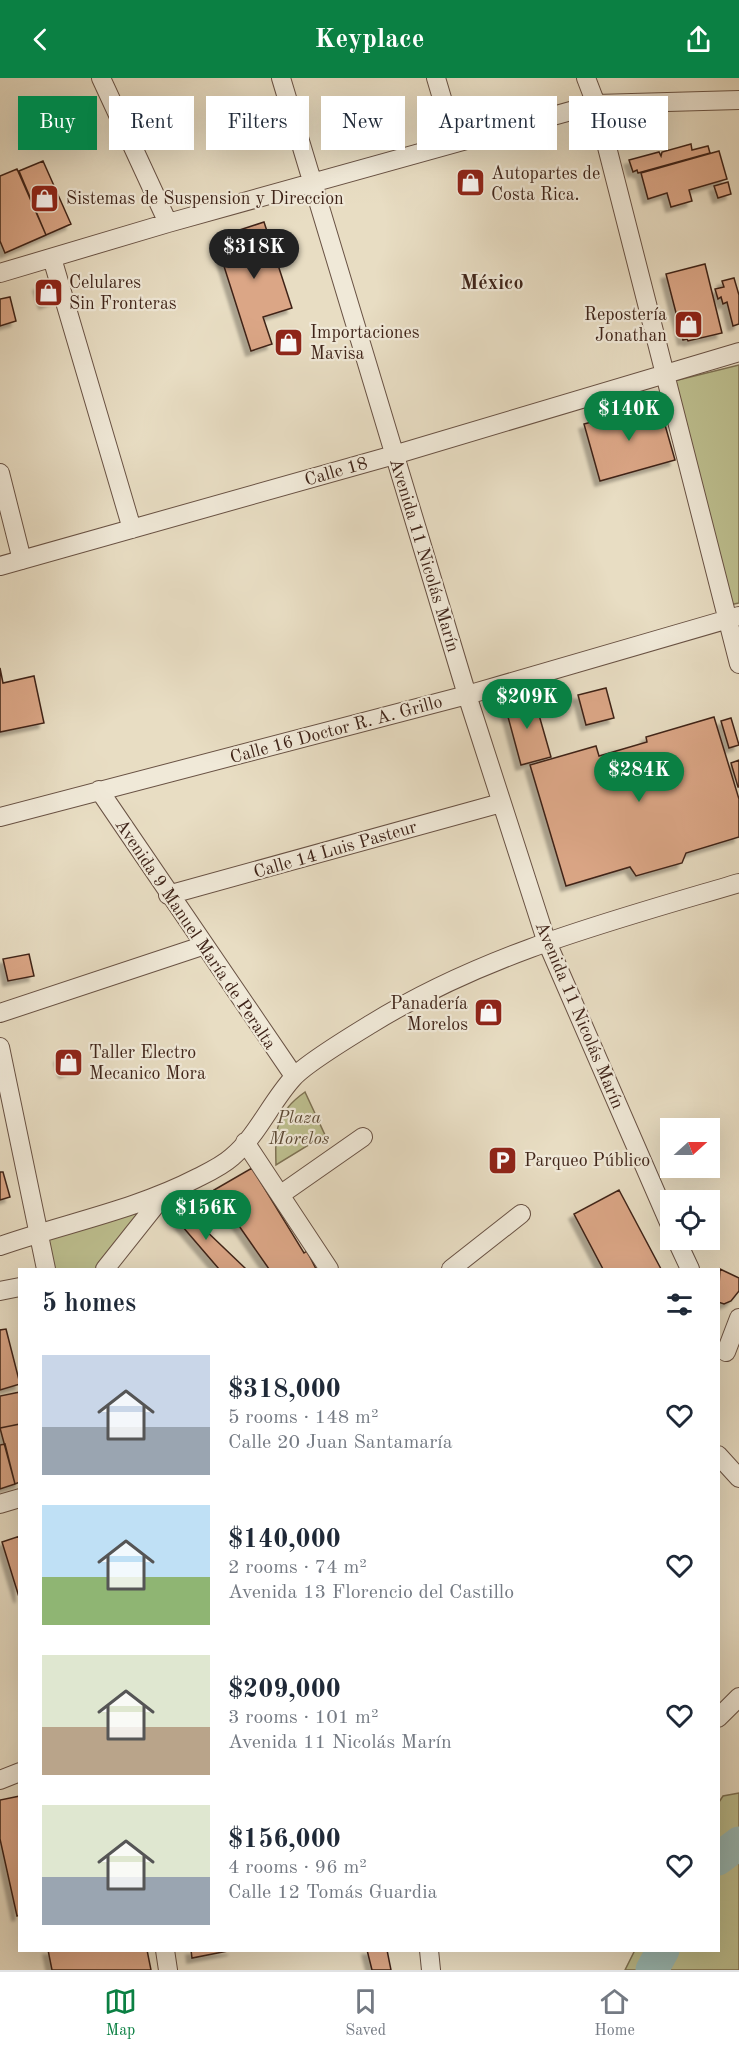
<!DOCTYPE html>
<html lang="en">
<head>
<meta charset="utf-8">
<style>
  body { margin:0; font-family:"Old Standard TT",serif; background:#f2f2f3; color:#1f2937; height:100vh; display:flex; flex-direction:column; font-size:22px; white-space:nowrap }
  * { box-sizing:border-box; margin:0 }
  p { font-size:20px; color:#747a83 }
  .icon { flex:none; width:33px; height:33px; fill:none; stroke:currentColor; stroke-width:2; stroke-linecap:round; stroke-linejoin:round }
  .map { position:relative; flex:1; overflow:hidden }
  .side { position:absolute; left:18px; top:1190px; width:702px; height:684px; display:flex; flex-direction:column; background:#fff; border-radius:0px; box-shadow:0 6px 24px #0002 }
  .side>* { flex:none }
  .hud { position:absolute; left:18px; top:18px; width:704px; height:54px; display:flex; gap:12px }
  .needle { width:39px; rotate:69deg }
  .buttons { position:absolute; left:660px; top:1040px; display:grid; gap:12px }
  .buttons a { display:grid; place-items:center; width:60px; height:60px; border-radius:0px; background:#fff; box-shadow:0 6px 24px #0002; font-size:30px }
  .price { position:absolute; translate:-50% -51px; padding:0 14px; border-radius:21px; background:#0b8043; color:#fff; font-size:20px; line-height:39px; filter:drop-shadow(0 2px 3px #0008) }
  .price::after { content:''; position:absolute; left:50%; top:36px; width:18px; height:14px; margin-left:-9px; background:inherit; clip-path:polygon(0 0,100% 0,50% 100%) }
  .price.selected { background:#222; color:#fff }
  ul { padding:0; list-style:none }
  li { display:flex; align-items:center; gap:18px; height:150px; padding:0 24px }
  li span { display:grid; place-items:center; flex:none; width:168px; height:120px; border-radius:0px; color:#555 }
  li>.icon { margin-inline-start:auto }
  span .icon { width:72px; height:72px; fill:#fffc; stroke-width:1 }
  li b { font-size:26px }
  h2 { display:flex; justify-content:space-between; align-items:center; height:72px; padding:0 24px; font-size:26px }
  .chip { padding:0 21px; border-radius:0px; background:#fff; box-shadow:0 6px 24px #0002; font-size:21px; line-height:54px }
  .chip.selected { background:#0b8043; color:#fff }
  header { display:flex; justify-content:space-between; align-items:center; height:78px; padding:0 24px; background:#0b8043; color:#fff; font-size:27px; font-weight:700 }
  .tabs { display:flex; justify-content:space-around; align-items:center; height:84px; border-top:2px solid #e0e1e3; background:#fff; font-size:16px; color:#747a83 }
  .tabs a { display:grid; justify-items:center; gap:3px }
  .tabs .selected { color:#0b8043 }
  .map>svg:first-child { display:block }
  .green { fill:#bdbf8f; stroke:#7e7254; stroke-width:1.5 }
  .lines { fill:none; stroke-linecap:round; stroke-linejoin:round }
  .river { stroke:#98bbb8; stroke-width:33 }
  .building { fill:#dba686; stroke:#3f2419; stroke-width:1.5; filter:url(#shadow) }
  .minor-casing { stroke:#695244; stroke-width:20 }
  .minor { stroke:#f0e9d8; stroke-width:18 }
  .labels { text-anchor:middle; stroke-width:4.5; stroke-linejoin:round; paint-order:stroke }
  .poi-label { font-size:18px; fill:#3f2419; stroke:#f0e9d8; text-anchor:start }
  .street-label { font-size:18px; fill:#3f2419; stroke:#f0e9d8 }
  .park-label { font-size:18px; font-style:italic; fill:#5e4b36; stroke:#f0e9d8 }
  .neighbourhood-label { font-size:20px; font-weight:bold; fill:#3f2419; stroke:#f0e9d8 }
</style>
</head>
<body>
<header><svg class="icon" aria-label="back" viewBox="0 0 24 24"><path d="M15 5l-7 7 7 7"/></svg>Keyplace<svg class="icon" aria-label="share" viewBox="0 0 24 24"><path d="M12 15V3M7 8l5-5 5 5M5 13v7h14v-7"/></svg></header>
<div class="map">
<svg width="739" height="1892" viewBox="0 0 739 1892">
  <defs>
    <filter id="shadow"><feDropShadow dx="-5" dy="5" stdDeviation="1.5" flood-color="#0004"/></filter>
  </defs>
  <rect width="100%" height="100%" fill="#e8ddc3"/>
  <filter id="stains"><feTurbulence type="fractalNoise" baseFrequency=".00333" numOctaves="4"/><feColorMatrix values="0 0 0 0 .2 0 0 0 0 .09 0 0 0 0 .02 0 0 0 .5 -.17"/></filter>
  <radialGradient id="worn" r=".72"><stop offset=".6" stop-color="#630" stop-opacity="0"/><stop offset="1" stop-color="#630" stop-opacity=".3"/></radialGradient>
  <!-- green -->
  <path class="green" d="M739 287V525L729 527 674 303Z
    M305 1014 325 1057 276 1087C275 1053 275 1035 305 1014Z
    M163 1118 105 1191H46L38 1155Z
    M739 1715V1892H625L635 1872H718L719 1724 723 1718Z"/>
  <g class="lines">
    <!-- river -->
    <path class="river" d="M718 1781 739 1765
      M652 1892 663 1872"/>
  </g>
  <!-- building -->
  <path class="building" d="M691 66 692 72 708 68 710 75 638 95 637 92 633 94 629 82 659 74 661 78 662 74Z
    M719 73 727 101 689 112 692 123 671 129 667 115 648 121 641 95Z
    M43 83 71 146 46 157 19 93Z
    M17 91 46 157 5 175 0 163V98Z
    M728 104 731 116 718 120 714 108Z
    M264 144 292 230 263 239 272 266 251 273 215 160Z
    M705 186 722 255 688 263 687 261 683 262 666 196Z
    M734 200 739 217V246L733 248 727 224 723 226 721 219 718 221 715 211 724 209 722 203Z
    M47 205 53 207 57 221 44 226 38 208Z
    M10 219 16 243 0 248V221Z
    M659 326 675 382 600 403 584 346Z
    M0 590 3 605 34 598 44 645 0 654Z
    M606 610 614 640 586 647 578 617Z
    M533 616 551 679 521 687 504 624Z
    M714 639 739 721V759L686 775 682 785 636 798 630 789 566 808 530 687 596 668 599 678 647 664 646 659Z
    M731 640 739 667 729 670 721 643Z
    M739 682V709H738L731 685Z
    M29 876 34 898 8 903 3 881Z
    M72 975 78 989 64 995 59 980Z
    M252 1090 304 1175 307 1173 316 1191H269L214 1112Z
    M0 1094H3L10 1119 0 1122Z
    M619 1112 661 1191H603L574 1136Z
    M178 1126 246 1191H219L170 1134Z
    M720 1191 739 1200V1213L731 1223 724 1226 718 1224Z
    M6 1251 20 1306 0 1312V1252Z
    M20 1314V1346L0 1350V1318Z
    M20 1346V1404L15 1406 0 1350Z
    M5 1366 15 1406 0 1411V1367Z
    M20 1458V1519H19L2 1464Z
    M20 1718V1837L17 1838 0 1761V1722Z
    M48 1872H147L151 1892H52Z
    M191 1872H233L192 1880Z
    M367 1872H387L391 1892H372Z"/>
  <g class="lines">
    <defs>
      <path id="minor" d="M101 0 168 145
        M281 0 467 617 546 862 670 1147
        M436 0 455 64
        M586 0 596 26 739 586
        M52 180 132 451
        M0 195 168 145 596 26 739 22
        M0 395 22 482
        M0 488 394 377 739 274
        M99 712 294 998
        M0 739 467 617 739 538
        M168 817 501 725
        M0 935 202 868
        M0 969 46 1191
        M245 1064 329 1191
        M280 1117 363 1059
        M676 1161 690 1191
        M0 1168C66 1145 135 1132 197 1100 209 1094 222 1088 232 1079 257 1058 271 1024 293 1000 305 986 353 957 371 946 486 875 611 843 739 805
        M105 1191 163 1118
        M451 1191 521 1136
        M0 1213 20 1209
        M726 1274 739 1240
        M718 1377 739 1400
        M0 1426 20 1420
        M718 1640 739 1619
        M0 1702 20 1694
        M165 1872 168 1892
        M429 1872 431 1892"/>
    </defs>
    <!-- minor casing -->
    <use href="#minor" class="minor-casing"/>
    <!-- minor -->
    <use href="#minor" class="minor"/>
  </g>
  <!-- icons -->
  <defs>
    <symbol id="shop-square" viewBox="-11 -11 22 22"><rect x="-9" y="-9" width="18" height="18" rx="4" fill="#8f2418" stroke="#f0e9d8"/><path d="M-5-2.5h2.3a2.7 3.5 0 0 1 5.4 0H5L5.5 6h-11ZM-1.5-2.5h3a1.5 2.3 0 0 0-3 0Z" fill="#fff"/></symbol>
    <symbol id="parking-square" viewBox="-11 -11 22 22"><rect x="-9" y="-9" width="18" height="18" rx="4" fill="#8f2418" stroke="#f0e9d8"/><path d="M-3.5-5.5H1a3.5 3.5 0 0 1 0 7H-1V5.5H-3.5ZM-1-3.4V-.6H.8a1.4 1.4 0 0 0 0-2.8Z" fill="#fff"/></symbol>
  </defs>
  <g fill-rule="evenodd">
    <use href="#shop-square" x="454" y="88" width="33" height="33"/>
    <use href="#shop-square" x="28" y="104" width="33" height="33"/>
    <use href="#shop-square" x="32" y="198" width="33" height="33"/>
    <use href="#shop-square" x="672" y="230" width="33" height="33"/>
    <use href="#shop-square" x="272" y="248" width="33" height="33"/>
    <use href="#shop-square" x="472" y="918" width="33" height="33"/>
    <use href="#shop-square" x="52" y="968" width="33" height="33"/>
    <use href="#parking-square" x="486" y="1066" width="33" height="33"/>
  </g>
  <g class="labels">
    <!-- poi labels -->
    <g class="poi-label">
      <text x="491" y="101">Autopartes de<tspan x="491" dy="21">Costa Rica.</tspan></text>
      <text x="66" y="126">Sistemas de Suspension y Direccion</text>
      <text x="69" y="210">Celulares<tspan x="69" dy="21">Sin Fronteras</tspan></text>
      <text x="667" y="242" text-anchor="end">Repostería<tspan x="667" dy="21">Jonathan</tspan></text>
      <text x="310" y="260">Importaciones<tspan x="310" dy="21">Mavisa</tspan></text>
      <text x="468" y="931" text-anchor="end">Panadería<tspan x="468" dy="21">Morelos</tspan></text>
      <text x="89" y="980">Taller Electro<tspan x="89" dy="21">Mecanico Mora</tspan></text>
      <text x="524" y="1088">Parqueo Público</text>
    </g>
    <!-- street labels -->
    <g class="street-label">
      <text transform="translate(336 393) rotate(-16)" y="6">Calle 18</text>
      <text transform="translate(425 477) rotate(73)" y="6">Avenida 11 Nicolás Marín</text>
      <text transform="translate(336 651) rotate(-15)" y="6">Calle 16 Doctor R. A. Grillo</text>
      <text transform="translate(335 771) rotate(-16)" y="6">Calle 14 Luis Pasteur</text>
      <text transform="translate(196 856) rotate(56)" y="6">Avenida 9 Manuel María de Peralta</text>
      <text transform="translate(580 937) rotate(67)" y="6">Avenida 11 Nicolás Marín</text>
    </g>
    <!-- park labels -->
    <g class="park-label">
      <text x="299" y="1045">Plaza<tspan x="299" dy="21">Morelos</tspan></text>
    </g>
    <!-- neighbourhood labels -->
    <g class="neighbourhood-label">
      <text x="492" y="211">México</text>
    </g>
  </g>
  <rect width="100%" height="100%" filter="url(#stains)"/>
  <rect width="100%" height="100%" fill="url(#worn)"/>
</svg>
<div class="buttons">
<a><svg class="needle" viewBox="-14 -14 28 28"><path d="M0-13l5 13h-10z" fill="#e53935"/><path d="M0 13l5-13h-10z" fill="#747a83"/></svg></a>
<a><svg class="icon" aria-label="locate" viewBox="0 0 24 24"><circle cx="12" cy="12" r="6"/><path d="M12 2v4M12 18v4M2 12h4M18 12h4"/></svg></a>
</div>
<b class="price selected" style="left:254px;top:202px">$318K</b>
<b class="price" style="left:629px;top:364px">$140K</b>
<b class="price" style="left:527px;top:652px">$209K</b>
<b class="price" style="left:639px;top:725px">$284K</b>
<b class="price" style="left:206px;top:1163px">$156K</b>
<div class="hud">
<a class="chip selected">Buy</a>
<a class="chip">Rent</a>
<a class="chip">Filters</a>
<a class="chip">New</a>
<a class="chip">Apartment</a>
<a class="chip">House</a>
</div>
<section class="side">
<h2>5 homes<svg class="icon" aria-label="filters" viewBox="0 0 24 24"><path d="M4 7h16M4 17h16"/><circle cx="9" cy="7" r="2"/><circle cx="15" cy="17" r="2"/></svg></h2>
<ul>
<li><span style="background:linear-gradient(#c9d6e8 60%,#9aa5b1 0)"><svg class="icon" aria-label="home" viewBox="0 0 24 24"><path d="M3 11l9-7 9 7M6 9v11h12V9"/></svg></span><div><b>$318,000</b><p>5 rooms · 148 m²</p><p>Calle 20 Juan Santamaría</p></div><svg class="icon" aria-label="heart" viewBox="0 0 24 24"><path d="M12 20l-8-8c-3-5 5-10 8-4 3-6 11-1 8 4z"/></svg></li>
<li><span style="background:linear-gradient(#bfe0f5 60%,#8fb573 0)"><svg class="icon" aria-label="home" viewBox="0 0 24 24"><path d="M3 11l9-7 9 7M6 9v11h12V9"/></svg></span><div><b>$140,000</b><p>2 rooms · 74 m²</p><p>Avenida 13 Florencio del Castillo</p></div><svg class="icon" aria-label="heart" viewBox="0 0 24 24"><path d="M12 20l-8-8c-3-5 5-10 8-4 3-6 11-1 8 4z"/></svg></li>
<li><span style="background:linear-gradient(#dfe7d0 60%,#b9a48a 0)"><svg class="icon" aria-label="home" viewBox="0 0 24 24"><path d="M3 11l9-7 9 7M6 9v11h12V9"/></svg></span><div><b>$209,000</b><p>3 rooms · 101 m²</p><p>Avenida 11 Nicolás Marín</p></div><svg class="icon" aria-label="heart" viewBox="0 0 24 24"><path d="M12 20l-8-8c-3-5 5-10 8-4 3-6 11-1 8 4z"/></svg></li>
<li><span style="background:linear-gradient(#dfe7d0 60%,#9aa5b1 0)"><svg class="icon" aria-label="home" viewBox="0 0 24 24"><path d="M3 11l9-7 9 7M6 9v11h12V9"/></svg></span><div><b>$156,000</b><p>4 rooms · 96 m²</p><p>Calle 12 Tomás Guardia</p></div><svg class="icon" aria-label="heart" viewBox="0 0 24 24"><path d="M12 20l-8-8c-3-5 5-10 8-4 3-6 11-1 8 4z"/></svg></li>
</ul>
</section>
</div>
<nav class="tabs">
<a class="selected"><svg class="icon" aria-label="map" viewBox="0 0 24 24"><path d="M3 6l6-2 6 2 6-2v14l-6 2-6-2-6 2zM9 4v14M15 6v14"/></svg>Map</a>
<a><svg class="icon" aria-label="saved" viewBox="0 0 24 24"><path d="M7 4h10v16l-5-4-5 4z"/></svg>Saved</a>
<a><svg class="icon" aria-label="home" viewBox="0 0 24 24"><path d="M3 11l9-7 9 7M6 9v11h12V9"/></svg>Home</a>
</nav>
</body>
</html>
